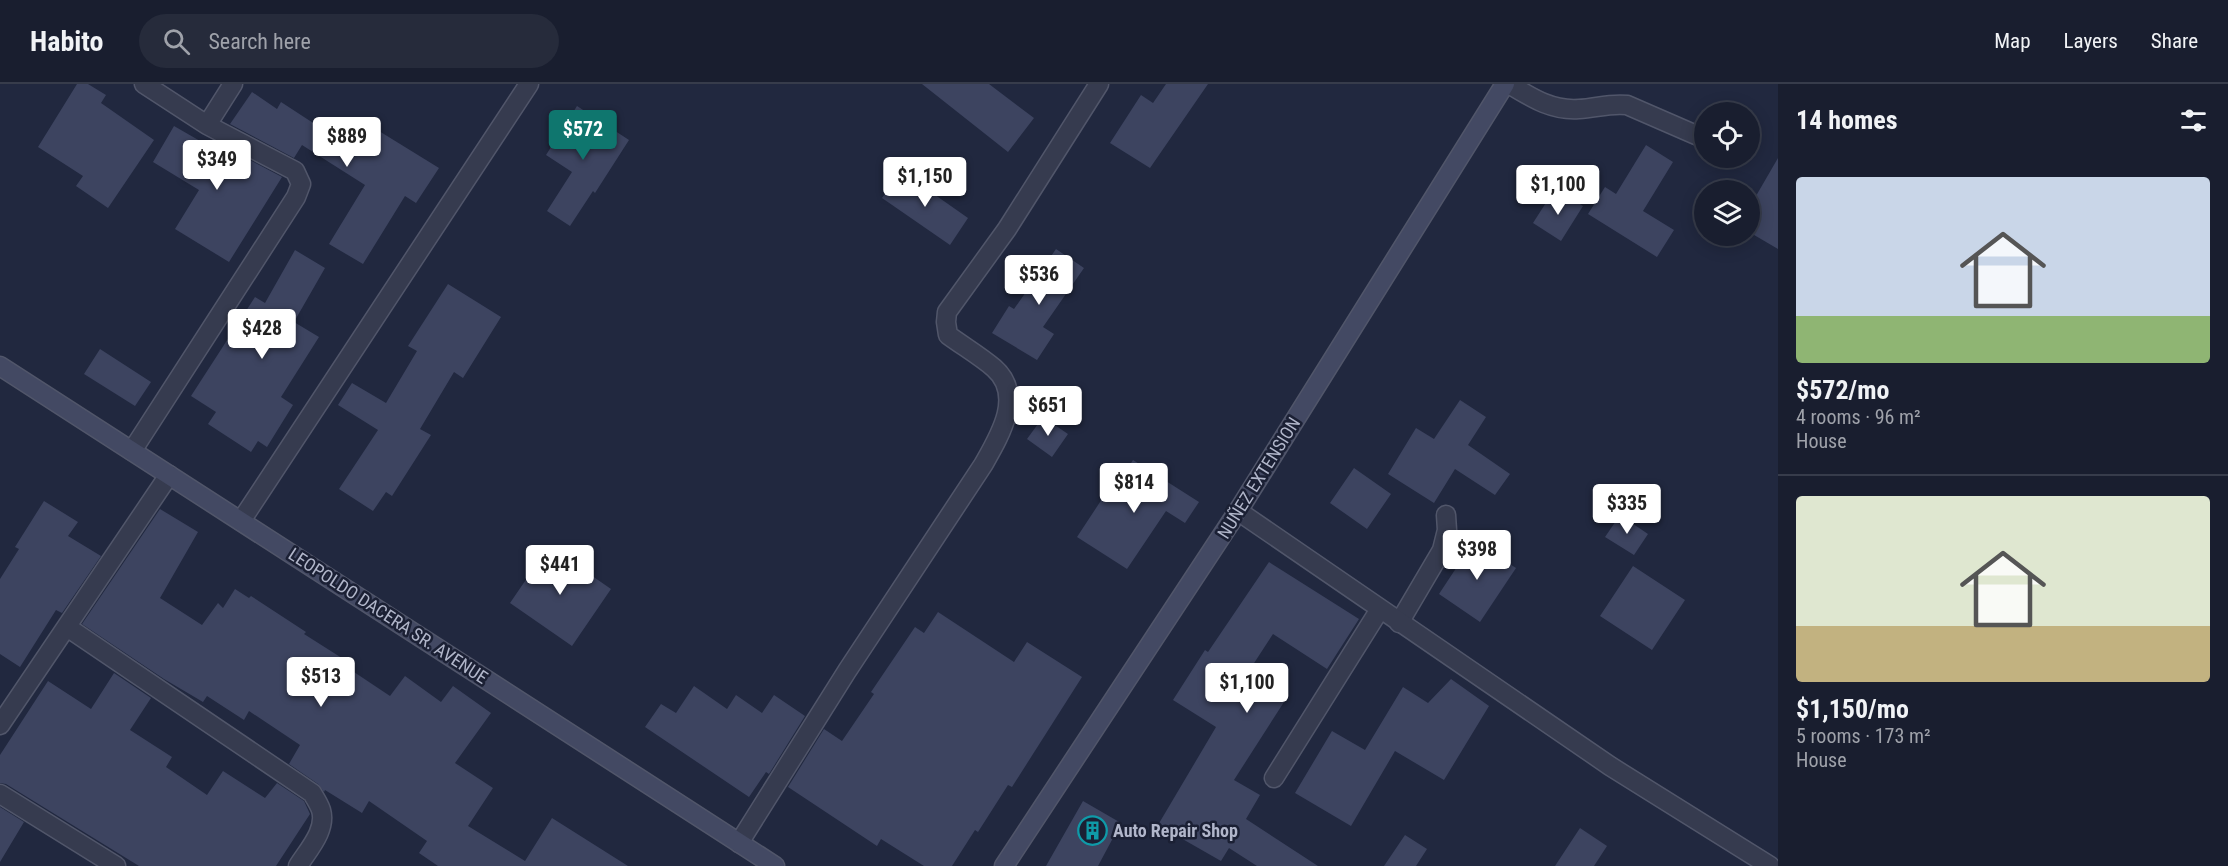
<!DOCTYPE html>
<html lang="en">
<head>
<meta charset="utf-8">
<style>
  body { margin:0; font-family:"Roboto Condensed",sans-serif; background:#262b3b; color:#f1f3f6; height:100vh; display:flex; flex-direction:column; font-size:22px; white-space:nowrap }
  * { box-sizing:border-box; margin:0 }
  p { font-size:20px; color:#9fa2aa }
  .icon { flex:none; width:33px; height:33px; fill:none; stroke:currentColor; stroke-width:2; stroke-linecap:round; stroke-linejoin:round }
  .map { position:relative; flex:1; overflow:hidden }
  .drawer { display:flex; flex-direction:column; background:#191e2f; width:450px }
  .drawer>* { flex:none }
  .buttons { position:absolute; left:1694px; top:18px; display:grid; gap:12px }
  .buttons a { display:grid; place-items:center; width:66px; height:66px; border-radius:50%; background:#191e2f; box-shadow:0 3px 15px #0003,0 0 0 2px #373c4b; font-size:30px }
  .price { position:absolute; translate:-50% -51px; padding:0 14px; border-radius:6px; background:#fff; color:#222; font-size:20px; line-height:39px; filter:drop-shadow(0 2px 3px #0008) }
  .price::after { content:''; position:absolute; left:50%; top:36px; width:18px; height:14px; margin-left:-9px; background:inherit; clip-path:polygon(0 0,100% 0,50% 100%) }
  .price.active { background:#0f766e; color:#fff }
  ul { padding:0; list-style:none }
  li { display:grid; align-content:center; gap:12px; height:318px; padding:0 18px }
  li+li { border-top:2px solid #373c4b }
  li span { display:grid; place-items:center; height:186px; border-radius:6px; color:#555 }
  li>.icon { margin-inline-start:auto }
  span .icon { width:108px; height:108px; fill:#fffc; stroke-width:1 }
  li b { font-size:26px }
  h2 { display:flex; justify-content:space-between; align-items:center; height:72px; padding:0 18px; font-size:26px }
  header { display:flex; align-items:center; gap:36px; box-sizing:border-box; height:84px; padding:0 30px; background:#191e2f; border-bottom:2px solid #373c4b }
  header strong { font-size:28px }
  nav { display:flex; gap:33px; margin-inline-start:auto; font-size:21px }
  .search { width:420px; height:54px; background:#262b3b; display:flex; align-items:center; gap:15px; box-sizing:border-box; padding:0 21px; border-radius:33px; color:#9fa2aa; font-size:22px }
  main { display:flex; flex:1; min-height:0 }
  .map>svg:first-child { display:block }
  .building { fill:#3d4460 }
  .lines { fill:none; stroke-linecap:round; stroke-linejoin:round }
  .lane-casing { stroke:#51566a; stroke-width:21 }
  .street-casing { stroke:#51566a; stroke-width:21 }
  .secondary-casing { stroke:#51566a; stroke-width:21 }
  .lane { stroke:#363b4f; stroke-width:18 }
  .street { stroke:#363b4f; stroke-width:18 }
  .secondary { stroke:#434963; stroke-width:18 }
  .labels { text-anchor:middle; stroke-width:5; stroke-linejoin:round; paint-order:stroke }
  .street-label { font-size:18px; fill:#b1b6ca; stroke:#1b2034 }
  .poi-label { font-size:18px; font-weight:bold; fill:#b1b6ca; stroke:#1b2034; text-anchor:start }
</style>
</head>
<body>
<header>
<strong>Habito</strong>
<div class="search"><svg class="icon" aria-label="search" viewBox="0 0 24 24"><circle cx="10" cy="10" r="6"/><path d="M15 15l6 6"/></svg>Search here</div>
<nav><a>Map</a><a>Layers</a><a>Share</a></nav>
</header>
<main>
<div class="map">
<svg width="1778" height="782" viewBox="0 0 1778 782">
  <rect width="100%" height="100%" fill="#21283f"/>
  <!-- building -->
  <path class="building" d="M77 0H88L106 11 101 19 154 56 108 124 76 102 83 92 38 63Z
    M922 0H989L1034 34 1008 68Z
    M1166 0H1208L1150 84 1110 59 1141 11 1153 19Z
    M252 8 277 25 281 18 350 63 366 39 439 84 416 119 405 112 363 180 329 160 365 101 302 61 294 74 230 40Z
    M577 22 629 56 595 109 593 107 570 142 547 127 572 88 546 71Z
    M174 42 214 65 218 59 282 93 229 178 175 145 199 106 153 78Z
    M1646 61 1673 78 1643 127 1674 146 1657 173 1588 130 1605 103 1616 110Z
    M1778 74V165L1749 148V124Z
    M901 87 968 134 950 161 882 114Z
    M1560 107 1583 122 1561 157 1533 139 1549 114 1554 117Z
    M1056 165 1084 184 1043 243 1054 250 1037 276 992 249 1009 222 1014 225Z
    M295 166 325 184 294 238 319 253 281 313 293 321 267 363 258 357 251 368 208 340 216 328 191 312 255 213 265 219Z
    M448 200 501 233 463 294 454 288 420 345 431 351 392 412 386 408 373 427 339 405 378 346 338 321 352 299 386 319 417 267 408 262Z
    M100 265 151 298 135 322 84 290Z
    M1460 316 1486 333 1468 361 1510 390 1495 411 1455 385 1434 419 1388 390 1416 344 1434 355Z
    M1043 333 1068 350 1052 373 1027 355Z
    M1133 376 1199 418 1185 439 1166 427 1127 485 1077 453 1102 415 1106 418Z
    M1354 384 1391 410 1367 445 1330 419Z
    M44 417 78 438 68 452 101 472 62 529 56 526 20 583 0 570V495L19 465 15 463Z
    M160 425 198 448 160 514 202 541 218 519 223 524 235 505 249 514 251 512 306 548 304 550 345 576 342 580 390 612 405 592 441 618 453 602 491 629 455 679 493 704 468 742 525 777 552 734 628 782H438L419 769 427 757 369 717 362 729 325 706 324 708 318 700 289 680 300 661 249 627 244 636 207 612 203 618 164 595 82 540Z
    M1620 431 1648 450 1634 471 1605 453Z
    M1474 457 1516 484 1480 538 1439 510Z
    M549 462 611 505 572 562 510 519Z
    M1269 478 1359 535 1327 585 1273 550 1245 593 1284 618 1234 696 1260 711 1246 735 1318 782H1257L1229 764 1221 777 1158 741 1216 643 1173 616 1205 566 1208 568Z
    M1633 482 1685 516 1652 566 1600 532Z
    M938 528 1014 578 1027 558 1082 593 1012 703 1008 701 978 748 975 746 952 782H924L881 755 877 762 788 703 824 645 842 657 874 610 871 608 915 543 924 549Z
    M114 589 151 614 130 646 172 673 166 683 207 711 223 687 265 714 277 699 304 717 310 730 276 782H139L6 700 0 699V671L48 597 91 625Z
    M1451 595 1489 622 1444 696 1395 667 1351 742 1295 709 1332 647 1365 666 1403 603 1428 619Z
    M694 602 727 625 736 611 762 629 774 611 805 632 769 690 766 688 749 713 645 643 661 620 676 629Z
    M1083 717 1121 739 1098 782H1046Z
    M0 723 24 738 0 778Z
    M1580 744 1607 762 1594 782H1555Z
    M1405 751 1427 765 1416 782H1384Z"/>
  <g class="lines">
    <defs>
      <path id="lane" d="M1509 0C1532 14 1552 27 1579 25 1596 24 1610 19 1627 21L1696 51
        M1399 539 1442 466 1447 446 1446 431"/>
      <path id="street" d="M144 0 207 41
        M132 367 296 113 301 100 295 87 207 41 233 0
        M1238 427 1610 682 1770 782
        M241 437 529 0
        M67 543 312 709C315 714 319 720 321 726 327 746 308 766 298 782
        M0 641 169 391
        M1274 694 1380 525
        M0 710 116 782
        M739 759 847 587 983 381C999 353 1025 311 994 284 980 272 963 262 948 251L946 238 947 228 1007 145 1099 0"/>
      <path id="secondary" d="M0 282 775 782
        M1004 782 1238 427 1505 0"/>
    </defs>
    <!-- lane casing -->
    <use href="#lane" class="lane-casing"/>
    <!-- street casing -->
    <use href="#street" class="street-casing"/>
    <!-- secondary casing -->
    <use href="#secondary" class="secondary-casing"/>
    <!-- lane -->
    <use href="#lane" class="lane"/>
    <!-- street -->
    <use href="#street" class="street"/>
    <!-- secondary -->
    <use href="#secondary" class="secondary"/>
  </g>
  <!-- icons -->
  <defs>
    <symbol id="building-ring" viewBox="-11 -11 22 22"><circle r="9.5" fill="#1b2034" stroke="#0f9aa8" stroke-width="1.5"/><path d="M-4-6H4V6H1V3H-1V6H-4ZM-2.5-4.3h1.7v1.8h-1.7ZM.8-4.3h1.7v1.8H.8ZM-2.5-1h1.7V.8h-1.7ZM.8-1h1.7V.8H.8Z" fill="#0f9aa8"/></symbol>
  </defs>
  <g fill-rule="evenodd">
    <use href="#building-ring" x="1076" y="730" width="33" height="33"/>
  </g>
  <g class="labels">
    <!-- street labels -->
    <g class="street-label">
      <text transform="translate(1259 394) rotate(-58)" y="6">NUÑEZ EXTENSION</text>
      <text transform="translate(388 532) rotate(33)" y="6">LEOPOLDO DACERA SR. AVENUE</text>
    </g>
    <!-- poi labels -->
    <g class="poi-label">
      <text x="1113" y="753">Auto Repair Shop</text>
    </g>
  </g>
</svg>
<div class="buttons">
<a><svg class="icon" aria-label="locate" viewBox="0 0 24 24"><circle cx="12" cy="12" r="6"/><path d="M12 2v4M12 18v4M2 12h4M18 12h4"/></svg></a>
<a><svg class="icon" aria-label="layers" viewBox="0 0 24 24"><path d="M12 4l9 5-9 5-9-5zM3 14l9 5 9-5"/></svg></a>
</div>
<b class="price active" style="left:583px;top:77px">$572</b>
<b class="price" style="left:347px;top:84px">$889</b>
<b class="price" style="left:217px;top:107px">$349</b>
<b class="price" style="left:925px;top:124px">$1,150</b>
<b class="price" style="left:1558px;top:132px">$1,100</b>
<b class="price" style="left:1039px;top:222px">$536</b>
<b class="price" style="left:262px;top:276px">$428</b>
<b class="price" style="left:1048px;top:353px">$651</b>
<b class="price" style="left:1134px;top:430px">$814</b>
<b class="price" style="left:1627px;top:451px">$335</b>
<b class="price" style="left:1477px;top:497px">$398</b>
<b class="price" style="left:560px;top:512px">$441</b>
<b class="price" style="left:321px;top:624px">$513</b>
<b class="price" style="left:1247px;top:630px">$1,100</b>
</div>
<section class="drawer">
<h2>14 homes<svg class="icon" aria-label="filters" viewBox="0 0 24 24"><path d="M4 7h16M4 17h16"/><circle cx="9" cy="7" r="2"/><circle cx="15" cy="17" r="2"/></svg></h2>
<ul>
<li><span style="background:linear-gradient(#c9d6e8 75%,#8fb573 0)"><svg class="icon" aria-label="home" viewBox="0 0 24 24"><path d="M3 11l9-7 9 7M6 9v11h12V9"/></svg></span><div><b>$572/mo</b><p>4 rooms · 96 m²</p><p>House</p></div></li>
<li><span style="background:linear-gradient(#dfe7d0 70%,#c2b280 0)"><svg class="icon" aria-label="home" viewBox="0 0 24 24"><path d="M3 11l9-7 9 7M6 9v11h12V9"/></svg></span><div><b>$1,150/mo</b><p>5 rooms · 173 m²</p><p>House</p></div></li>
</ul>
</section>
</main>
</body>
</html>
